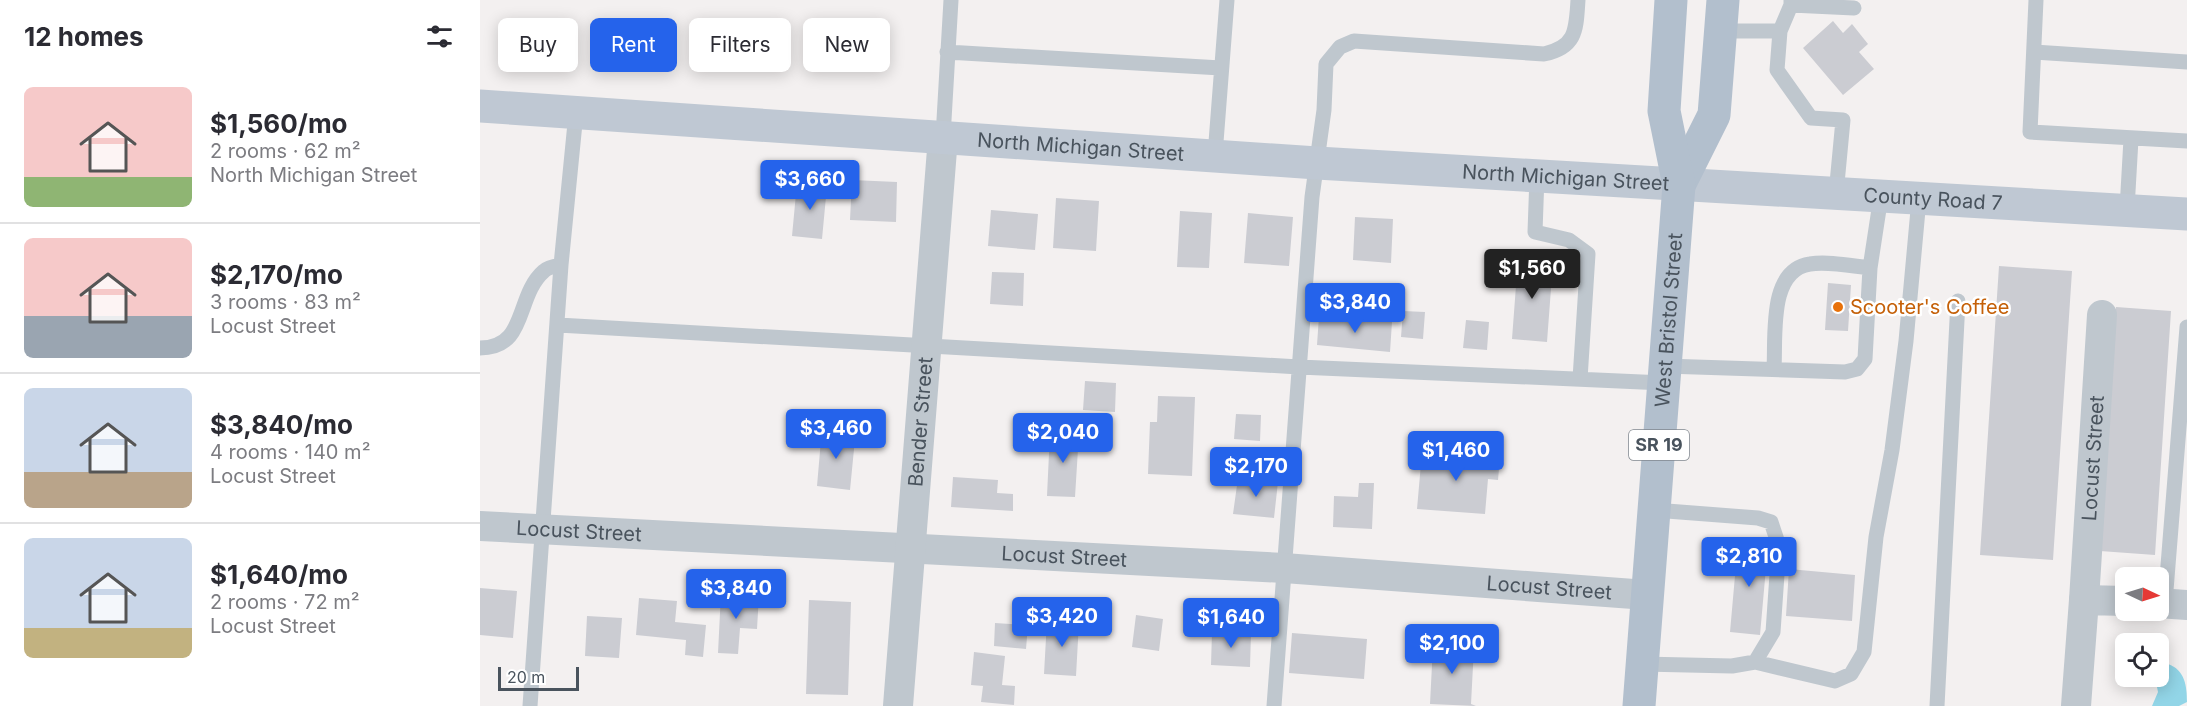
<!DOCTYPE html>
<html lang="en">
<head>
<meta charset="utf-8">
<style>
  body { margin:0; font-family:Inter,sans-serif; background:#f2f2f3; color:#2b2b33; height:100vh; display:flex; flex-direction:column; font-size:22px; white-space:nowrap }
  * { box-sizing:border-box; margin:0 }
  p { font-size:20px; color:#7c7c81 }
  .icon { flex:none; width:33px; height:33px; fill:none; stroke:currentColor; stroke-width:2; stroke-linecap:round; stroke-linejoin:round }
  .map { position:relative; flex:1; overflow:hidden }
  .panel { display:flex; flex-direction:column; background:#fff; width:480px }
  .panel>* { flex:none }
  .hud { position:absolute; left:18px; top:18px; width:570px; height:54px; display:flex; gap:12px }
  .needle { width:39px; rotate:94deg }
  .buttons { position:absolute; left:1635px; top:567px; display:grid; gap:12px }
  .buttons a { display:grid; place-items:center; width:54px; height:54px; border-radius:9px; background:#fff; box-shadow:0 3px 15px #0003; font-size:30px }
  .scale { position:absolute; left:18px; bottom:15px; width:81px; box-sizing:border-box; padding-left:6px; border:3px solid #49535d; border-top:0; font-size:16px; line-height:21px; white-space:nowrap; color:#49535d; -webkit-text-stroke:4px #fff; paint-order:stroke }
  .price { position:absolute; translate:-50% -51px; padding:0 14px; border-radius:6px; background:#2563eb; color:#fff; font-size:20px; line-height:39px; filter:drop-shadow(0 2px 3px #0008) }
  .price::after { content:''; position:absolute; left:50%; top:36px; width:18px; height:14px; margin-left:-9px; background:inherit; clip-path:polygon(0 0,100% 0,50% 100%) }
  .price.on { background:#222; color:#fff }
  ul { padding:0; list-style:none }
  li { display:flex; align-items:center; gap:18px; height:150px; padding:0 24px }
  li+li { border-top:2px solid #e1e1e2 }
  li span { display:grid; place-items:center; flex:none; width:168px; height:120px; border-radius:9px; color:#555 }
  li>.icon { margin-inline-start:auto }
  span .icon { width:72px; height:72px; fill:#fffc; stroke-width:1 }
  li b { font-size:26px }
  h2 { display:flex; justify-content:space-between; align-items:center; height:72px; padding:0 24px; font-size:26px }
  .tag { padding:0 21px; border-radius:9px; background:#fff; box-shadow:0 3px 15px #0003; font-size:21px; line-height:54px }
  .tag.on { background:#2563eb; color:#fff }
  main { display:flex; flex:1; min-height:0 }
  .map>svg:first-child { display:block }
  .water { fill:#92d5e7 }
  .building { fill:#cbccd2 }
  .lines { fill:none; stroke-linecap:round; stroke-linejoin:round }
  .lane { stroke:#bfc7ce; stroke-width:15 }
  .street { stroke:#bfc7ce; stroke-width:30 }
  .secondary { stroke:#bfc8d3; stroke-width:33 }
  .primary { stroke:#b2bfcd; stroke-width:33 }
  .food-dot { fill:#e8710a; stroke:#fff; stroke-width:2 }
  .labels { text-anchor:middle; stroke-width:5; stroke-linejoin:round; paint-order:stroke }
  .shield { fill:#fff; stroke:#80878e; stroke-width:1.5 }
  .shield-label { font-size:18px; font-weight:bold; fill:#49535d }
  .street-label { font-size:20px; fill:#49535d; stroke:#fff }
  .food-label { font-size:20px; fill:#c56008; stroke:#fff; text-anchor:start }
</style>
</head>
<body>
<main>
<section class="panel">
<h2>12 homes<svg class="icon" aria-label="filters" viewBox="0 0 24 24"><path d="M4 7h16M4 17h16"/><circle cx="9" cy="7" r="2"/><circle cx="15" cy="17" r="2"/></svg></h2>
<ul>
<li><span style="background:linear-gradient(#f6c9c9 75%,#8fb573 0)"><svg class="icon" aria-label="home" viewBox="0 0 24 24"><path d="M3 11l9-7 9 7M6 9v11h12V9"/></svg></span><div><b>$1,560/mo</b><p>2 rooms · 62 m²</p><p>North Michigan Street</p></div></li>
<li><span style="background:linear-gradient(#f6c9c9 65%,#9aa5b1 0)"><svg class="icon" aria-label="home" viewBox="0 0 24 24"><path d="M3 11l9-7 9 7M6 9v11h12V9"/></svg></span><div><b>$2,170/mo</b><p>3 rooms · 83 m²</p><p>Locust Street</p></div></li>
<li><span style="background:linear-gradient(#c9d6e8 70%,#b9a48a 0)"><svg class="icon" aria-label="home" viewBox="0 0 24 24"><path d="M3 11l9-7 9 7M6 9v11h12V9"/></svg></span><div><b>$3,840/mo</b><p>4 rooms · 140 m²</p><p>Locust Street</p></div></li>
<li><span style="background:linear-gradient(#c9d6e8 75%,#c2b280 0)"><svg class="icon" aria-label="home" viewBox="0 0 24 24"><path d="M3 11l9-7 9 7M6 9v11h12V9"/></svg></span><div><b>$1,640/mo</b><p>2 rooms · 72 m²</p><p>Locust Street</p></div></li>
</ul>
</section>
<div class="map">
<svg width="1707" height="706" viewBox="0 0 1707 706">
  <rect width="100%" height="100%" fill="#f3f0f0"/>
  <!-- water -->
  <path class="water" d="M1688 664C1705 670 1707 686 1707 702L1699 706H1672L1678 692 1675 677 1678 676 1679 668Z"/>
  <!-- building -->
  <path class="building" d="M1353 21 1363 33 1372 24 1388 44 1379 52 1394 69 1363 95 1323 48Z
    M372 180 417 182 416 222 370 220Z
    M317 183 347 186 342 239 312 236Z
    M576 198 619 201 616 251 573 248Z
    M511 210 558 214 555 250 508 246Z
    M700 211 732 213 729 268 697 267Z
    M768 213 813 217 809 266 764 263Z
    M875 217 913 219 911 263 873 260Z
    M1038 259 1073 262 1067 342 1032 339Z
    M1519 266 1592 271 1573 560 1500 555Z
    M512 272 544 273 543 306 510 304Z
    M1348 283 1371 285 1368 331 1345 330Z
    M1636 307 1691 311 1675 555 1620 551Z
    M923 311 945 312 943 339 921 337Z
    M839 316 912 322 910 352 837 345Z
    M986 320 1009 322 1007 350 983 348Z
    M605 381 636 383 635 412 603 410Z
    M678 396 715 397 712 476 668 474 670 422H677Z
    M756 414 781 415 780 441 754 439Z
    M342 428 364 431 363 438 375 439 370 490 337 486Z
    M570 432 599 433 595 497 567 496Z
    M942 452 1020 458 1018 480 1008 479 1005 514 937 509Z
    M473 477 518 480 517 493 533 494V511L471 507Z
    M758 478 798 482 794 518 753 514Z
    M879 483H894L892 529 853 527 854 496 878 497Z
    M1258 542 1288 545 1280 635 1250 632Z
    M1309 569 1375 575 1372 621 1306 616Z
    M0 588 37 591 33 638 0 635Z
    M241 593 279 595 277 629 260 628 258 654 238 653Z
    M159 598 197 601 195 622 226 625 223 657 205 655 206 640 156 635Z
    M329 600 371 602 368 695 326 694Z
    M656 615 683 619 679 651 652 647Z
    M107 616 142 618 139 658 105 656Z
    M567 620 599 622 596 676 564 674Z
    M515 623 548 625 546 649 514 646Z
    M732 632 771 633 770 667 731 665Z
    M812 633 887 639 884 679 809 673Z
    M953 645 994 647 991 704 996 706 950 704Z
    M494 652 525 656 522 685 535 686 534 705 501 702 503 686 491 685Z"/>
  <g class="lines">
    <!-- lane -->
    <path class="lane" d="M1311 0V5L1374 8
      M1556 0 1550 132 1707 141
      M1241 31H1300L1311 5
      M1300 31 1297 70 1331 118 1363 120 1356 194
      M467 52 741 68
      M1554 52 1707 62
      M463 137 471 0
      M735 155 747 0
      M1057 176 1055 232 1089 240 1108 254 1100 379
      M1647 209 1651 139
      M78 325 819 367 1184 383
      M0 348C48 348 35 296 64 271 68 267 75 266 81 265
      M1185 366 1365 372 1377 369 1385 359 1390 268 1401 196
      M1294 369C1296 336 1288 270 1330 264 1348 261 1372 266 1390 268
      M1685 603 1707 327
      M1275 662 1355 681 1371 674 1384 652 1396 537 1412 450 1426 341 1439 199
      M1162 664 1252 666 1275 662 1293 632 1299 546 1291 522 1278 518 1174 510
      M50 706 81 265 96 113
      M794 706 832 197 844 110 846 64 860 47 874 41 1064 54C1097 47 1096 29 1098 0
      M1457 706 1478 301"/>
    <!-- street -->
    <g class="street">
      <path id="s1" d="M0 526 804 568 1167 595"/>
      <path id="s2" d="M1604 600 1622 315"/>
      <path d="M1678 603 1707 605"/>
      <path id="s3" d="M418 706 463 137"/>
      <path d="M1596 706 1604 600 1646 601"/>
    </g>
    <!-- secondary -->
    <path class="secondary" id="s4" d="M0 106 837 163 1707 214"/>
    <!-- primary -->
    <g class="primary">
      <path d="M1199 185 1234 115 1243 0"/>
      <path id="s5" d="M1159 706 1199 185 1184 111 1191 0"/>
    </g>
  </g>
  <!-- markers -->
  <circle class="food-dot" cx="1358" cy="307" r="6"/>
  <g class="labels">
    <!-- shield labels -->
    <rect class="shield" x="1149" y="430" width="60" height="30" rx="4.5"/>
    <g class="shield-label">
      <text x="1179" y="451">SR 19</text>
    </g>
    <!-- street labels -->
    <g class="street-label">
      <text dy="7" stroke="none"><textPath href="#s4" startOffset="602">North Michigan Street</textPath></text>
      <text dy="7" stroke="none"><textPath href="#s4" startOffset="1088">North Michigan Street</textPath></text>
      <text dy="7" stroke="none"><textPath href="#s4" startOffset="1456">County Road 7</textPath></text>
      <text dy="7" stroke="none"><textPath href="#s5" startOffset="387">West Bristol Street</textPath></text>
      <text dy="7" stroke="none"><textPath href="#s3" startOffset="285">Bender Street</textPath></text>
      <text dy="7" stroke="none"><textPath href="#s2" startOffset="142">Locust Street</textPath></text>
      <text dy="7" stroke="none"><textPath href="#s1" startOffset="99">Locust Street</textPath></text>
      <text dy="7" stroke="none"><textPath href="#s1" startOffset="585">Locust Street</textPath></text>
      <text dy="7" stroke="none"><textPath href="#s1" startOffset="1071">Locust Street</textPath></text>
    </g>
    <!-- food labels -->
    <g class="food-label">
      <text x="1370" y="314">Scooter's Coffee</text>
    </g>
  </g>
</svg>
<div class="buttons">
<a><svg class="needle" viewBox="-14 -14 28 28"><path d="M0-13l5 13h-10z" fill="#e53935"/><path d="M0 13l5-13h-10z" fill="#7c7c81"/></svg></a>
<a><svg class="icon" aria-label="locate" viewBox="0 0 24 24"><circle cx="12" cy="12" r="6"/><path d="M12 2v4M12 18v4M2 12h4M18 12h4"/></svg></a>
</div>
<div class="scale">20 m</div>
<b class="price" style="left:330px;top:211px">$3,660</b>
<b class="price on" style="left:1052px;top:300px">$1,560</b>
<b class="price" style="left:875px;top:334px">$3,840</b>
<b class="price" style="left:356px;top:460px">$3,460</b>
<b class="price" style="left:583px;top:464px">$2,040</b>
<b class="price" style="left:976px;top:482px">$1,460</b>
<b class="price" style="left:776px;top:498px">$2,170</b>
<b class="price" style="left:1269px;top:588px">$2,810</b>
<b class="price" style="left:256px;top:620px">$3,840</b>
<b class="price" style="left:582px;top:648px">$3,420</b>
<b class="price" style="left:751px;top:649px">$1,640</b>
<b class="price" style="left:972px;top:675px">$2,100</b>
<div class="hud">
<a class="tag">Buy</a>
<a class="tag on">Rent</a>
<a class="tag">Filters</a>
<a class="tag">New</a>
</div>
</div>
</main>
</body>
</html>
